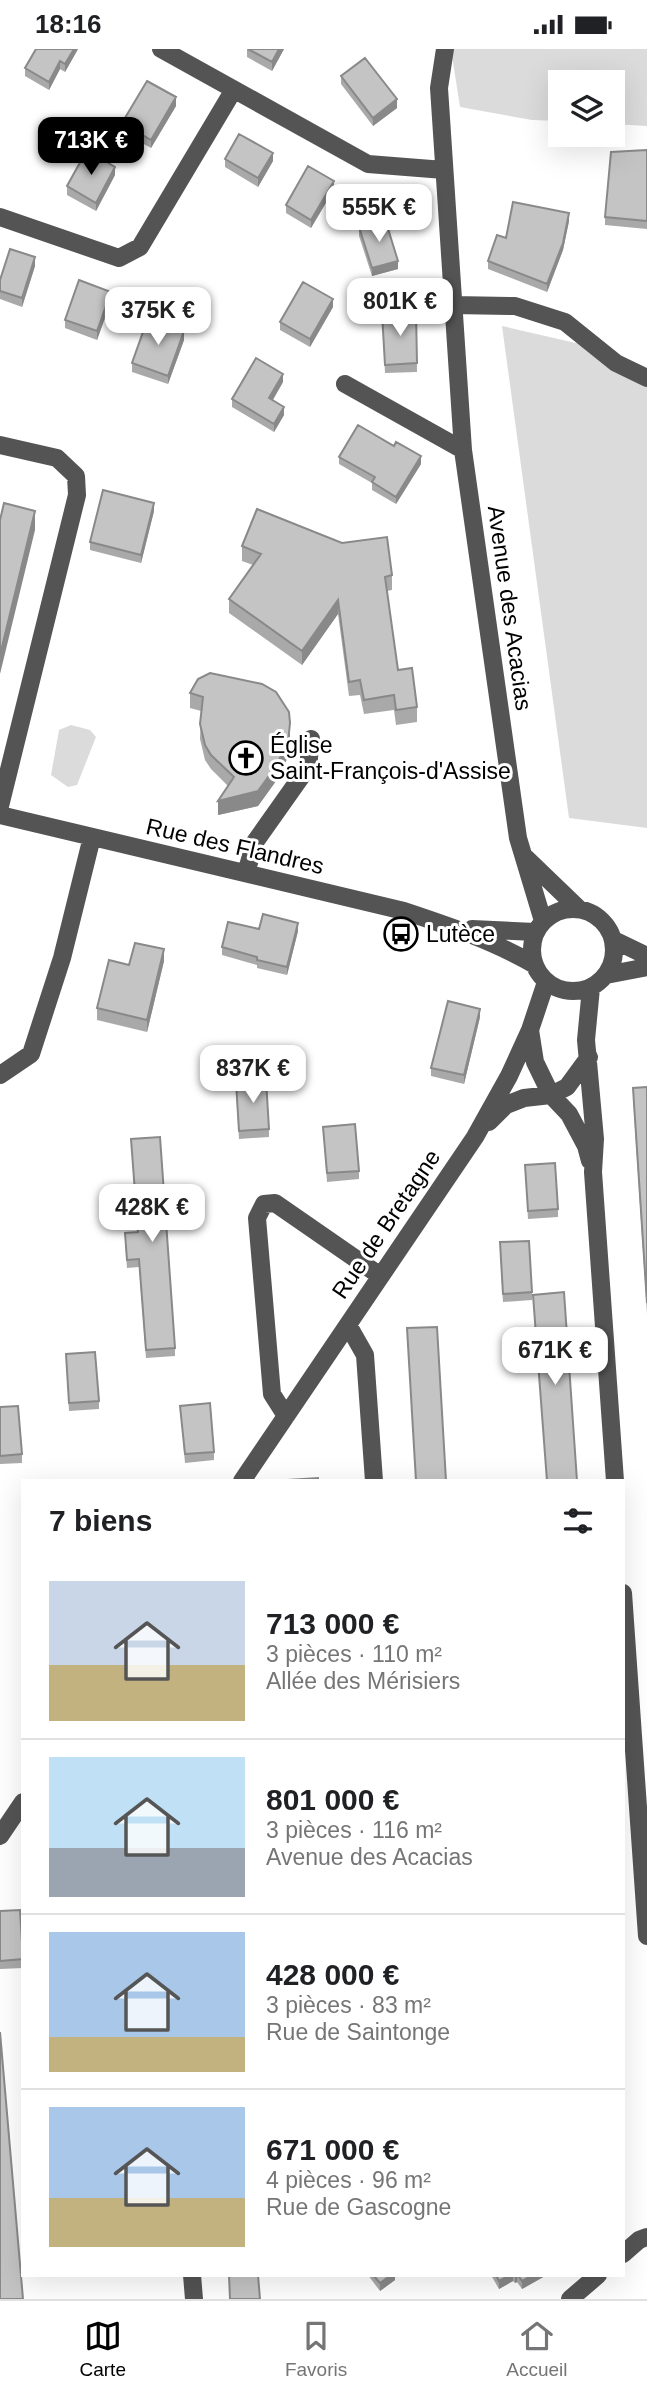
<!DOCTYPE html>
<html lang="fr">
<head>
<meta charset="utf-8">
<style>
  body { margin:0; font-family:Arial,sans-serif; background:#f6f6f6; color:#202124; height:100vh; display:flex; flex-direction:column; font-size:26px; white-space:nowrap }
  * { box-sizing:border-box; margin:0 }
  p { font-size:23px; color:#757577 }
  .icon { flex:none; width:38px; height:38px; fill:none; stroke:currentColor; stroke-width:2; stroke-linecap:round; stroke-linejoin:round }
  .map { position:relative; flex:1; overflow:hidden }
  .side { position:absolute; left:21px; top:1430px; width:604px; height:798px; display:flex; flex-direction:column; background:#fff; border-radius:0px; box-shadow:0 7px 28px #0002 }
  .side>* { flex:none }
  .controls { position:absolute; left:548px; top:21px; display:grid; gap:14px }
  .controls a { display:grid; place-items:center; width:77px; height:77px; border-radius:0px; background:#fff; box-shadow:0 7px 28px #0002; font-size:35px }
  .price { position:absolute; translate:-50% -60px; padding:0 16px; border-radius:14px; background:#fff; color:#222; font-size:23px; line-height:46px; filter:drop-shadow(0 2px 4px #0008) }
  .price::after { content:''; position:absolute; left:50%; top:42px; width:21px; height:16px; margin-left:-10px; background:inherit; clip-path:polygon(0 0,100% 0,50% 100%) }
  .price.current { background:#000; color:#fff }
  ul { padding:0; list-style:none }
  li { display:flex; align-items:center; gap:21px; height:175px; padding:0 28px }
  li+li { border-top:2px solid #e0e0e0 }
  li span { display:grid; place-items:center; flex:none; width:196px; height:140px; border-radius:0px; color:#555 }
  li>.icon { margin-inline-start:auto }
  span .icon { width:84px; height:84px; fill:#fffc; stroke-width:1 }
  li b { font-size:30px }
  h2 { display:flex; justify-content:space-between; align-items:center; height:84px; padding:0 28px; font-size:30px }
  .status { display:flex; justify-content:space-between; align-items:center; height:49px; padding:0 35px; background:#fff; direction:ltr }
  .status svg { height:19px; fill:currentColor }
  .tabs { display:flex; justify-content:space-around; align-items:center; height:98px; border-top:2px solid #e0e0e0; background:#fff; font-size:19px; color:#757577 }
  .tabs a { display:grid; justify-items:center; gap:4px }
  .tabs .current { color:#000 }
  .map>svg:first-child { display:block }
  .green { fill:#dbdbdb }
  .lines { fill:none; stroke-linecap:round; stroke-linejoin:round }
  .minor { stroke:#545454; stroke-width:18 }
  .wall { fill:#a9a9a9 }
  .shaded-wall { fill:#898989 }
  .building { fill:#c4c4c4; stroke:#898989; stroke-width:2 }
  .labels { text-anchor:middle; stroke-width:6; stroke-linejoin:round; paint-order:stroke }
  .street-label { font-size:23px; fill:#000; stroke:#fff }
  .poi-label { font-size:23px; fill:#000; stroke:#fff; text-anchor:start }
</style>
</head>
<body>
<div class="status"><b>18:16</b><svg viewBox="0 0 49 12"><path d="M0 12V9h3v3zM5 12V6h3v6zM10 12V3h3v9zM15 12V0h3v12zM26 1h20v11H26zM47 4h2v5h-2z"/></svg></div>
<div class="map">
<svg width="647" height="2250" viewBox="0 0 647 2250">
  <rect width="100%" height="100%" fill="#fff"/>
  <!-- green -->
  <path class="green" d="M451 0H647V77L613 75 612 33H560V72L532 71 460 58Z
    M502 277 580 295 647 334V779L569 769Z
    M71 676 90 681 96 688 77 736 68 738 51 726 59 681Z"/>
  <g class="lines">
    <!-- minor -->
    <path class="minor" d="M161 0 368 115 444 121
      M445 0 439 39 463 401 518 789 543 872
      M0 168 119 209 140 198 233 42
      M453 256 515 257 565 273 616 314 647 329
      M345 335 463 401
      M0 396 57 409 76 427 77 446 0 757
      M0 766 404 862C449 877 494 892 535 916
      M526 809 579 860
      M246 824 255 793 308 718 311 690
      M532 901a41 41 0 1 1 82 0a41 41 0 1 1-82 0Z
      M472 880 535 883
      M614 891 647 907
      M606 926 647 918
      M591 939 586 991 595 1090 593 1123 615 1432
      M530 981 535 1013 551 1046 569 1065 586 1097 590 1112
      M0 1026 31 1005 62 909 92 788
      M489 1073 506 1056 524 1049 551 1046 567 1038 589 1008
      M348 1276 365 1306 374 1432
      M286 1367 272 1345 257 1169 264 1155 275 1154 379 1226
      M242 1432 475 1088 509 1027 530 981 546 933
      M623 1544 647 1887
      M0 1787 23 1753
      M623 2205 639 2191 647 2188
      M192 2226 194 2250
      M570 2250 598 2226"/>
  </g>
  <!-- wall -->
  <path class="wall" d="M78 0 65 23 60 20 49 41 25 27V19Z
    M247 0H284L272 22 247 8Z
    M341 27 397 59 373 77 341 35Z
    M176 57 151 99 122 83V74Z
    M647 101V180L605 176V168Z
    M225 110 273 112 258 138 225 118Z
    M115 126 96 162 67 146V137Z
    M334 140 311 179 286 164V156Z
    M569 172 563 201 547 243 488 220V212L506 189Z
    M359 178 398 220 372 227 359 187Z
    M35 217 22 258 0 250V231Z
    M111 252 97 291 65 279V271Z
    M333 258 310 298 280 281V273Z
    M416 263 417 323 385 324 382 264Z
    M184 291 168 335 132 323V314Z
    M283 333 273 351 284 366 274 383 232 358V350Z
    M339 408 421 415 396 455 372 441V434L339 415Z
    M154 462 141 514 90 501V493Z
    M242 497 392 526V541L387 542 398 621 417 658V673L396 676 394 661 364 665 360 646 349 647 338 565 302 616 229 564V550L253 516 242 512Z
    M198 630 290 689 288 708 276 732 258 757 218 766 228 737 211 720 205 711 200 690 201 662 190 659V644Z
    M259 880 298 882 287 926 257 919V916L222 906V898Z
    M164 912 147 983 97 971V959L129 916Z
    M480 968 464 1035 431 1027V1019Z
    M647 1038V1265L633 1049V1039Z
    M236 1042 269 1080V1088L239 1090Z
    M323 1078 359 1122V1130L327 1133Z
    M131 1090 175 1299V1307L146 1309 139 1218 127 1219 125 1193 137 1183Z
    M525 1116 558 1160V1168L528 1170Z
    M500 1202 532 1243V1251L503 1253Z
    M66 1305 99 1352V1360L69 1362Z
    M180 1357 214 1403V1411L185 1414Z
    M0 1358 22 1405V1414L0 1415Z
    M0 1862 23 1904V1919L0 1920Z
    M368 2226H395V2231L380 2242Z
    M491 2226H545V2227L522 2240 517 2233 515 2234 513 2232 499 2240Z"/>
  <!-- shaded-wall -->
  <path class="shaded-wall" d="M74 0H78L65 23V15Z
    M279 0H284L272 22V13Z
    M60 12V20L49 41V33Z
    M176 48V57L151 99V91Z
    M397 50V59L373 77V69Z
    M273 104V112L258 138V129Z
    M115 118V126L96 162V154Z
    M334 132V140L311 179V171Z
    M569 164V172L563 201 547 243V235Z
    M35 208V217L22 258V249Z
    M398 212V220L372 227V219Z
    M111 243V252L97 291V282Z
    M333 250V258L310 298V290Z
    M184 282V291L168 335V327Z
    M283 325V333L269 357V349Z
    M284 358V366L274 383V375Z
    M421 407V415L396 455V448Z
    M154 454V462L141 514V506Z
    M35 462V481L0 625V606Z
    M338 551V565L302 616V602Z
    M290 674V689L288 708 276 732 258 757 218 766V752Z
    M298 874V882L287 926V918Z
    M164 900V912L147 983V971Z
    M480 960V968L464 1035V1026Z
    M391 2226H395V2231L380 2242V2234Z
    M509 2226H513V2232L499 2240V2232Z
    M515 2226H517V2233L515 2234Z
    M532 2226 545 2227 522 2240V2232Z"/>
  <!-- building -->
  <path class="building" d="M36 0H74L65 15 60 12 49 33 25 19Z
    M248 0H279L272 13Z
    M365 9 397 50 373 69 341 27Z
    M147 32 176 48 151 91 122 74Z
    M239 85 273 104 258 129 225 110Z
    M87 101 115 118 96 154 67 137Z
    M647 101V172L605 168 611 103Z
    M308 117 334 132 311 171 286 156Z
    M513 153 569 164 563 194 547 235 488 212 497 186 506 189Z
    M385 170 398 212 372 219 359 178Z
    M10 200 35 208 22 249 0 242V231Z
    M79 231 111 243 97 282 65 271Z
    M303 233 333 250 310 290 280 273Z
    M416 263 417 314 385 316 382 264Z
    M148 269 184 282 168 327 132 314Z
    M256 309 283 325 269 349 284 358 274 375 232 350Z
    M358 376 394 397 396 393 421 407 396 448 372 433 375 428 339 408Z
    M103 441 154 454 141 506 90 493Z
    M4 454 35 462 0 606V471Z
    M257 460 342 494 387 488 392 526 385 528 398 621 412 619 417 658 396 661 394 646 364 651 360 631 349 633 338 551 302 602 229 550 261 505 242 497Z
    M210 624 262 635 276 643 289 663 290 674 288 693 276 717 258 742 218 752 234 728 211 706 205 696 200 675 203 648 190 644 198 630Z
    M263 865 298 874 287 918 257 911V908L222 898 228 873 259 880Z
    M135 894 164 900 147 971 97 959 109 911 129 916Z
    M448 952 480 960 464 1026 431 1019Z
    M266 1031 269 1080 239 1082 236 1033Z
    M647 1038V1254L633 1039Z
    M355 1075 359 1122 327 1124 323 1078Z
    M160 1088 175 1299 146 1301 139 1210 127 1211 125 1184 138 1183 131 1090Z
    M555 1114 558 1160 528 1162 525 1116Z
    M529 1192 532 1243 503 1245 500 1193Z
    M564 1243 577 1432H547L533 1246Z
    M437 1278 446 1432H416L407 1279Z
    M95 1303 99 1352 69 1354 66 1305Z
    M210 1354 214 1403 185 1405 180 1357Z
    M18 1357 22 1405 0 1407V1358Z
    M318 1429V1432H288V1431Z
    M20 1861 23 1910 0 1912V1862Z
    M0 1983 23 2250H0Z
    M229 2226H258L260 2250H230Z
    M373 2226H391L380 2234Z
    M496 2226H509L499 2232Z
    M518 2226H532L522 2232Z"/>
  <!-- icons -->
  <defs>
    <symbol id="church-ring" viewBox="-11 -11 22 22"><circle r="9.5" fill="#fff" stroke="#000" stroke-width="1.5"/><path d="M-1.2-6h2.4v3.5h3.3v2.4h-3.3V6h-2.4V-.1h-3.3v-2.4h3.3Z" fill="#000"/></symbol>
    <symbol id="bus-ring" viewBox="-11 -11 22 22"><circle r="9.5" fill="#fff" stroke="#000" stroke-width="1.5"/><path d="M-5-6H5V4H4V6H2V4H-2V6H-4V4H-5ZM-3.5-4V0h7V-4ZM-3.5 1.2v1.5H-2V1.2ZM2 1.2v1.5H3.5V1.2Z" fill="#000"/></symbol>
  </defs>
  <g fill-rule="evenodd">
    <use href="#church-ring" x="227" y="690" width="38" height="38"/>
    <use href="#bus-ring" x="382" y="866" width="38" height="38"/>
  </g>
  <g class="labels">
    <!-- street labels -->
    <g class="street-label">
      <text transform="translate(510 559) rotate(82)" y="8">Avenue des Acacias</text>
      <text transform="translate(235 797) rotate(13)" y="8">Rue des Flandres</text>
      <text transform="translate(386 1175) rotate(-56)" y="8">Rue de Bretagne</text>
    </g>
    <!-- poi labels -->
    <g class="poi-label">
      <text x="270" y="704">Église<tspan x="270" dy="26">Saint-François-d'Assise</tspan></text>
      <text x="426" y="893">Lutèce</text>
    </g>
  </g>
</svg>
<div class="controls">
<a><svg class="icon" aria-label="layers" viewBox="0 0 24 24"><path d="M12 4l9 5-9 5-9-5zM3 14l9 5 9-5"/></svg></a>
</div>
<b class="price current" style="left:91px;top:128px">713K €</b>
<b class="price" style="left:379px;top:195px">555K €</b>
<b class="price" style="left:400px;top:289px">801K €</b>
<b class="price" style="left:158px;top:298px">375K €</b>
<b class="price" style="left:253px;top:1056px">837K €</b>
<b class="price" style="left:152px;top:1195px">428K €</b>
<b class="price" style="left:555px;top:1338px">671K €</b>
<section class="side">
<h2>7 biens<svg class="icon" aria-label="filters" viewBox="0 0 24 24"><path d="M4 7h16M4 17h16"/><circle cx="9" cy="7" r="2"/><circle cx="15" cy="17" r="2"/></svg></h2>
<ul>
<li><span style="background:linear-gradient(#c9d6e8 60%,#c2b280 0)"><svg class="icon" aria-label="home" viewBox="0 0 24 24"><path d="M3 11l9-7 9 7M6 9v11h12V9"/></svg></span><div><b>713 000 €</b><p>3 pièces · 110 m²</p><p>Allée des Mérisiers</p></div></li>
<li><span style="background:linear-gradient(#bfe0f5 65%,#9aa5b1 0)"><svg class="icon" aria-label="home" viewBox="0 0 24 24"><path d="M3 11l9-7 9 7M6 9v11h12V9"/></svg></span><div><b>801 000 €</b><p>3 pièces · 116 m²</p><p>Avenue des Acacias</p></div></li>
<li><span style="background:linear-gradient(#a9c7e8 75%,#c2b280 0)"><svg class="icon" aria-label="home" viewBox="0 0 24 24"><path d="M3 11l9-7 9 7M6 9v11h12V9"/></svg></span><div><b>428 000 €</b><p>3 pièces · 83 m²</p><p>Rue de Saintonge</p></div></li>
<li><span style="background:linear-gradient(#a9c7e8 65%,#c2b280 0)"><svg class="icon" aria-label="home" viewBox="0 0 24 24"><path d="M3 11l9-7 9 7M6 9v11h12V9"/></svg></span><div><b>671 000 €</b><p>4 pièces · 96 m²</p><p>Rue de Gascogne</p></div></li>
</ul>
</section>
</div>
<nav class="tabs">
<a class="current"><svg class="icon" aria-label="map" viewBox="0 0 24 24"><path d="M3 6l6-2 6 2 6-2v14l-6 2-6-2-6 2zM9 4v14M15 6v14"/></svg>Carte</a>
<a><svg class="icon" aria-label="saved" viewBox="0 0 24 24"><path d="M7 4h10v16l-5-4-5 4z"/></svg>Favoris</a>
<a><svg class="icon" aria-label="home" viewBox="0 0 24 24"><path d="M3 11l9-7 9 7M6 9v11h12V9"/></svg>Accueil</a>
</nav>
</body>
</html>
